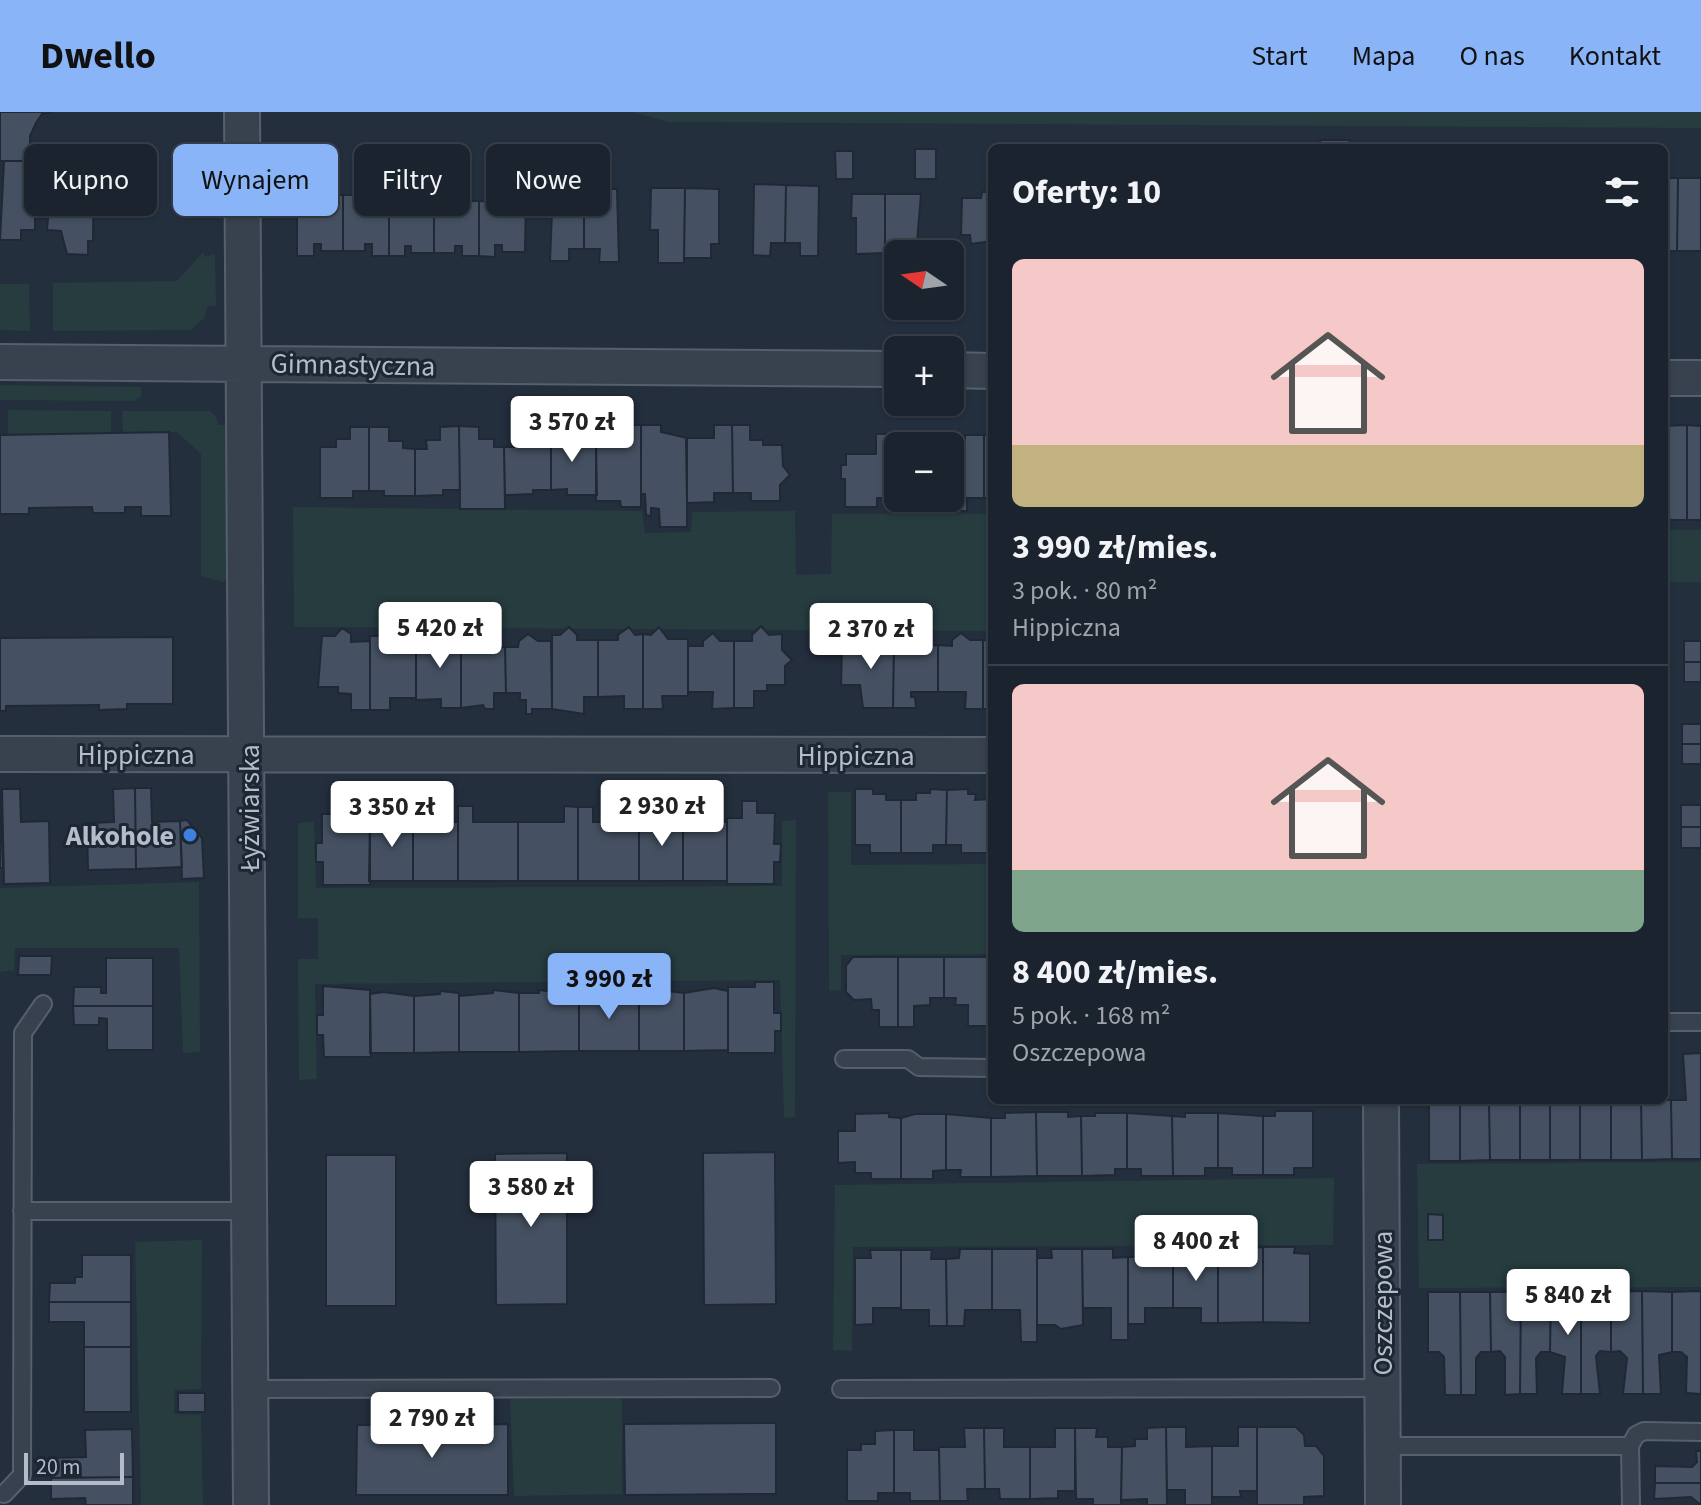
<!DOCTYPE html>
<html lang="pl">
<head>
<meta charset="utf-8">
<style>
  body { margin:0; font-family:"Source Sans 3",sans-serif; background:#282f3a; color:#f1f3f6; height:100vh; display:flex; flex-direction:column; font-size:30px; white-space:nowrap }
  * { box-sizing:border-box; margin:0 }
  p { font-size:26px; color:#a0a4aa }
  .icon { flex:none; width:44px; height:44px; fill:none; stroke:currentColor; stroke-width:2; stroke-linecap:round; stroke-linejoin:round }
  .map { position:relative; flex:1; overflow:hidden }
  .panel { position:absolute; left:988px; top:32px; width:680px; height:960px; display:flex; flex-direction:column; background:#1b232e; border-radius:12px; box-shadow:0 2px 6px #0004,0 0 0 2px #39404a }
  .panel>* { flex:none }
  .guide { position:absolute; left:24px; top:32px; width:760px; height:72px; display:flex; gap:16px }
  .needle { width:52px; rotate:283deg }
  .buttons { position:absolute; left:884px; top:128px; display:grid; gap:16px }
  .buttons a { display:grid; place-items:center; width:80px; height:80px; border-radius:12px; background:#1b232e; box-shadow:0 2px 6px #0004,0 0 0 2px #39404a; font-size:40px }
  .scale { position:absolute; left:24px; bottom:20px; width:100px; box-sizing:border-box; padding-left:8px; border:4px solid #b4bcc9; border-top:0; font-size:22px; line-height:28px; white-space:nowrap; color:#b4bcc9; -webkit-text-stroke:6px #1d2633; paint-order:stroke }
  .price { position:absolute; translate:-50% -68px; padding:0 18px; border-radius:8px; background:#fff; color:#222; font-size:26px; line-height:52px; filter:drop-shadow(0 2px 4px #0008) }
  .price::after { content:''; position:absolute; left:50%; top:48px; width:24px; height:18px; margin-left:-12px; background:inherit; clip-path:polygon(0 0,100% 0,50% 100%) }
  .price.selected { background:#8ab4f8; color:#111 }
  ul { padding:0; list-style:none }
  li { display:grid; align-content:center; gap:16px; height:424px; padding:0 24px }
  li+li { border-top:2px solid #39404a }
  li span { display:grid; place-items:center; height:248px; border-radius:12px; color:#555 }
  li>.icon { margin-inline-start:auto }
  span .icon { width:144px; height:144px; fill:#fffc; stroke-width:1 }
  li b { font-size:34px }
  h2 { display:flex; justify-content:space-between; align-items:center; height:96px; padding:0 24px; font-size:34px }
  .tag { padding:0 28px; border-radius:12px; background:#1b232e; box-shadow:0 2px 6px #0004,0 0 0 2px #39404a; font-size:28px; line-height:72px }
  .tag.selected { background:#8ab4f8; color:#111 }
  header { display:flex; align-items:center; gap:48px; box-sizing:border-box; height:112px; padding:0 40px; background:#8ab4f8; color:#111 }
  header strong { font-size:38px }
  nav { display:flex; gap:44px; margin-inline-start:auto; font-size:28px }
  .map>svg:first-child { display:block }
  .green { fill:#263c3f }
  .building { fill:#455162; stroke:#1f2835; stroke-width:2 }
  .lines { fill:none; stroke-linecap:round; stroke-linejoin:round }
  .lane-casing { stroke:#565f6c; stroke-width:20 }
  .street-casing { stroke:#565f6c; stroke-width:38 }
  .lane { stroke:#38414e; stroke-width:16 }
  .street { stroke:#38414e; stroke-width:34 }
  .shop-dot { fill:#3f7fe0; stroke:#1d2633; stroke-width:3 }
  .labels { text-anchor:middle; stroke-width:6; stroke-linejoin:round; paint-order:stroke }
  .street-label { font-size:28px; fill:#b4bcc9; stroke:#1d2633 }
  .poi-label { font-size:28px; font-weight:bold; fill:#b4bcc9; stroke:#1d2633; text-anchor:end }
</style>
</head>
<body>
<header>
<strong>Dwello</strong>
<nav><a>Start</a><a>Mapa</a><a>O nas</a><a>Kontakt</a></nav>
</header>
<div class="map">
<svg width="1701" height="1393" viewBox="0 0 1701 1393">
  <rect width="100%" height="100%" fill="#242f3e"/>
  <!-- green -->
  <path class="green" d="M632 0H1701V16L669 10Z
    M203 140 205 145 215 142 216 194H208L204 206 191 218 53 219V171L177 169Z
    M0 172H29L30 219 0 218Z
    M0 273 141 275V285L134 289 0 288Z
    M8 298 111 299V321L8 323Z
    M122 299H210L216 304 218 313H229V464L223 470 201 464V342L177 320 123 321Z
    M293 395 642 399 645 421 691 420 692 400 795 399 796 463 831 462 832 402H992V519L294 515Z
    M1664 418H1701V470H1664Z
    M828 680H851V753L992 752V842L841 843V878L829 879Z
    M796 708 795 1005 784 1006 780 868 315 872 317 967 299 968 298 847H318V806H298V711L314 710 316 776 782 774V709Z
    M199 770 200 940 183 941 179 836H15L14 858 0 860V776Z
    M1701 1050V1175L1419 1176 1417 1052Z
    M1334 1066 1333 1133 853 1135 852 1239 833 1238 835 1073Z
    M202 1128 201 1277 175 1278 174 1302 201 1303 203 1393H141L135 1130Z
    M510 1287H622V1382L514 1384Z"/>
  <!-- building -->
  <path class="building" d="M0 0H54L42 2 36 11 30 24V49H0Z
    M1320 28H1350L1349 33 1367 36H1305L1320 34Z
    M915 37H936V67H915Z
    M835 39H853V67H836Z
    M45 48H94L93 129H88V143L67 142 61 119 47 118 48 106H35V118H21V128H0L4 49H29L33 56H46Z
    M1664 66H1678L1677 139H1664Z
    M1678 66H1701V139H1677Z
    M754 72 786 73 785 131H771L770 144 753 143Z
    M786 73 819 74 818 144H800V131H785Z
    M553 76 584 77V137H569V149H550Z
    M651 76H685L684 151H658V118H650Z
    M685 76 719 77V132H711V146H684Z
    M584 77H617L619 150H599L600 137H584Z
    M982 80H992V129L971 132 970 123H961L962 86H981Z
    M852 82H885V141L856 142V106H851Z
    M885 82H921L916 142 885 141Z
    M312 83H343V139H321V132H314V144H297V89H312Z
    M343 83H375L374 89H389V144H372V132H365V139H343Z
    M402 83H434V141H411V134H405V144H389V89H403Z
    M434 83H465V89H479V144H462V134H455V141H434Z
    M493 84H526L525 140H502V133H495V145L479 144V89L492 90Z
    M622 313H641V395H621L620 389H596V330H622Z
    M641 313H661V320L687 326V415H660L659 397 651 396V404L646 403 645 382H641Z
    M714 313H732L733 381H714V390L687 391 686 326H714Z
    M732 313H750V328H763V333H782L783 354 790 363 780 373V389H751V381H733Z
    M1687 313 1701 314V408H1687Z
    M1687 313V408H1672L1664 407V314Z
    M459 314 479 315V327H494V335H504L505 397H460Z
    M459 314 460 378H443V383L415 384V337H427L426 328H440V315Z
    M531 314H551V378H533V382L505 383 504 335H517V328H531Z
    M551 314H573V335H596L597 383H567V377L551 378Z
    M350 315H369V379H353V386H320V335H336V327H350Z
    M369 315H389V329H403V336L415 337V384H384V379H369Z
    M169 320 171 404H141V395H125V401H93L92 395 29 396V402H0V323Z
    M876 322H894V386H877V395H845V367H841V353H846V342H876Z
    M894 322 913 323V334H927H898V386H938V399L910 398V386H894Z
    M965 323H984V386H967V399H938V386H950V342H965Z
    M984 323H992V386H984Z
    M761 514 769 523 782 522V538L792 548 785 554V573H767V579H754V596H734V529H752V523Z
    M444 515 452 521H461V596H441V587L416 588V536L430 535V530Z
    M569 515 577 523V528H598V585H584V602L552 597V523H560Z
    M629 515 635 523 643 522V597H624V584L598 585V528H618V523Z
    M659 515 668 527H688V584H662L663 597H643V522L651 523Z
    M342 516 351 522V530L370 529V598H351V582L338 581V575H318L322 524H335Z
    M386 516 396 523V529H416V586H390V598H370V524H379Z
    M914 520 924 528V534L938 533V580H911V585H915L916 596H893L894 528H907Z
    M713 521 720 529H734V596L712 597 713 580H688V534H703V529Z
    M871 521 879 528H894L893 596H863L860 573H841L842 534H862V528Z
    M961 521 970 528H983V597H965L966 580H938V533L952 534V528Z
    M528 522 538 529H551L552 597H532V602H526V588H520V581H506L505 535H518L519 529Z
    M173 525V592H127V597L99 598V593L6 594V599H0V526Z
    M481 525 492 536 505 535 506 581H494V597H485L483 593 461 596V533H473Z
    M983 528 992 529V597H983Z
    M1684 529H1701V550H1684Z
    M1684 550H1701V570H1684Z
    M1682 612H1701V632H1682Z
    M1682 632H1701V652H1682Z
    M135 676H151L152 710 180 709 182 755 136 757Z
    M135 676 136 757 88 758 87 711 114 710 113 677Z
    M0 677 3 756H0Z
    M2 677H20L21 710 49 709 50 771 4 772Z
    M855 677H873V682H886V688H901V741H870V733H855Z
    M930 677 947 678 946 733H933V741H901V688H916V681H930Z
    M968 677V682H976L975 688 991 687 992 741H961V733H946L947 678Z
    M742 689H757V701H775L774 732H781L780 750H774V772H727V706H742Z
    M339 690H355V706H370V773H323V750H316V731H322V702H340Z
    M1681 693H1701V715H1681Z
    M458 694H473V710H518V769H458Z
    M564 694 578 695V769H518V710H564Z
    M668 694H683V769H639V710H668Z
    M683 694H698V710H727V769H683Z
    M400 695H413V769H369L370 710H400Z
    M413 695H428V710H458V769H413Z
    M578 695H593V710H639V769H578Z
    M187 708 202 726 204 766 182 767 180 709Z
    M1681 715H1701V736H1681Z
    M19 844H52L51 863H18Z
    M853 845H898V915H879V898H872L871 887 854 888 846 880V854Z
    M898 845H944V886H930V893L914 894V915H898Z
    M944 845H988V914H968V893H955L956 886H944Z
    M988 845H992V914H988Z
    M106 846H153V894H73L74 875H101V881H106Z
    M755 870H774V901H781V919H775V941H728V875H755Z
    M323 874 370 878 371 945H324L323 923H317V903H323Z
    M714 876 728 879V938L684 939V881Z
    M613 877 639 880V939H579V882Z
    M652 877 684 881V939H639V880Z
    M493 878 519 881V940H459V884L493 881Z
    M538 878 579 882V939L519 940V881H539Z
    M440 879 459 881V940L414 941V884L440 882Z
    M383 880 414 884V941H370V882Z
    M73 894H153V938H107V907L99 906V913H74Z
    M1701 941V1047H1672L1671 988H1686L1683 942Z
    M1444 988H1460V1049H1429V991H1444Z
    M1460 988 1489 991 1490 1048 1460 1049Z
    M1503 988H1520V1048H1490L1489 991H1503Z
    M1520 988 1550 990V1048H1520Z
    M1565 988H1580V1048H1550V990Z
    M1580 988H1611V1048H1580Z
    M1611 988H1641L1642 1048H1611Z
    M1641 988H1671L1672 1047 1642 1048Z
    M1275 999H1313V1056H1294V1063H1263V1004H1275Z
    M1036 1000 1037 1064 991 1065V1006H1005V1001Z
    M1036 1000H1068V1005L1081 1004 1082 1064H1037Z
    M889 1001V1005L901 1006V1067H871V1061H855V1050L838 1051V1019H855V1002Z
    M1095 1001H1127V1057H1115V1063L1082 1064 1081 1004H1095Z
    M1127 1001 1172 1004 1173 1064H1141V1057H1127Z
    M1185 1001H1218V1056H1205V1064H1173L1172 1004 1185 1005Z
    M1218 1001 1263 1004V1063H1232V1056H1218Z
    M915 1002H946V1058L933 1059V1067H901V1006Z
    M946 1002 991 1006V1065H960L961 1058H946Z
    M775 1040 776 1192 704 1193 703 1041Z
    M567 1041V1192L496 1193 495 1042Z
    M326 1043H396V1194H326Z
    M1428 1102 1443 1103V1128H1428Z
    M1263 1135V1210L1218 1211V1145L1233 1143V1136Z
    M1263 1135H1295L1294 1141 1310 1142V1211L1263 1210Z
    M960 1137H992V1198H965L964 1214H947L946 1147 959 1146Z
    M992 1137H1037V1230H1021L1020 1198H992Z
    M1051 1137H1082L1083 1213 1061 1217 1055 1213H1037V1146H1052Z
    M1082 1137H1113V1146L1128 1145V1228H1111V1196H1083Z
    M1142 1137H1173V1196H1145V1212H1128V1145H1142Z
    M1173 1137H1203V1146L1218 1145V1211H1201V1196H1173Z
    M870 1138H901V1196H873V1212L855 1213V1146H871Z
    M901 1138H932L931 1147H946L947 1214H929V1198H901Z
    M82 1143H131V1190H49L50 1171H75V1165H82Z
    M1642 1179 1643 1282H1623L1627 1246 1620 1239 1611 1240V1180Z
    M1642 1179 1672 1180V1240L1659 1243 1661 1282H1643Z
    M1701 1179V1282L1686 1281 1687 1245 1681 1240H1672V1180Z
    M1428 1180H1460L1461 1283H1445L1444 1245 1439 1240H1428Z
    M1460 1180H1490L1491 1240H1481L1476 1246V1283H1461Z
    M1490 1180H1521L1520 1282 1505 1283V1245L1500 1239 1491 1240Z
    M1521 1180H1551L1550 1240H1541L1536 1246 1537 1282H1520Z
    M1551 1180H1581V1282H1562L1565 1245 1550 1240Z
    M1581 1180H1611V1240L1600 1239 1596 1244 1600 1282H1581Z
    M49 1190H131V1235H84V1210H49Z
    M84 1235H131V1300H84Z
    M178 1281H205V1300H178Z
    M776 1311V1382L625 1383 624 1312Z
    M508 1312V1383H356L357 1313Z
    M1166 1315 1167 1393H1147V1387L1121 1388 1122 1335 1135 1334V1327H1147V1316Z
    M1166 1315H1186V1335L1212 1334V1393H1185V1378H1167Z
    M1238 1315H1257V1379H1240L1241 1385H1212V1334H1238Z
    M1257 1315H1296L1304 1323 1305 1334H1316L1324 1344V1384L1304 1385V1393H1257Z
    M964 1316H984L985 1377H967L968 1389H940L939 1335H965Z
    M984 1316H1004V1335H1030V1387H1000L999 1377H985Z
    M1055 1316H1075V1379H1058V1386L1030 1387V1335H1055Z
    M1075 1316H1097L1096 1325H1108V1335H1122L1121 1393H1093V1387H1076Z
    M132 1317 133 1365 51 1366 50 1346 86 1345 85 1318Z
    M894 1318H914V1338H939L940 1389H910V1381H894Z
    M894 1318V1381H878V1389H847V1338H861V1332H875V1319Z
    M1696 1339H1701V1371H1655V1354L1692 1355 1697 1350Z
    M133 1365V1393H86L85 1386 51 1387V1366Z
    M1655 1371H1701V1393L1691 1385 1654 1387Z"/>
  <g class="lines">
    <defs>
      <path id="lane" d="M1664 910H1701
        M844 947H908L919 955 992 956
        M22 1099H250
        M251 1277 771 1276
        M841 1277 1382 1276
        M1383 1334H1630L1636 1323 1644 1319 1701 1320
        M1630 1334 1631 1393
        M4 1382 22 1363 23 921 43 892"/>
      <path id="street" d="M242 0 251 1393
        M0 250 898 257
        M950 258 992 259
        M1664 266H1701
        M0 642 992 643
        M1381 988 1383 1393"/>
    </defs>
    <!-- lane casing -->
    <use href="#lane" class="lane-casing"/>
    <!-- street casing -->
    <use href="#street" class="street-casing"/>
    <!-- lane -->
    <use href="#lane" class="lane"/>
    <!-- street -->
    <use href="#street" class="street"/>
  </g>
  <!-- markers -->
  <circle class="shop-dot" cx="190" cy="723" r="8"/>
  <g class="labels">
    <!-- street labels -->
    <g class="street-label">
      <text transform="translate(353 252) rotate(1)" y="10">Gimnastyczna</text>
      <text x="136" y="652">Hippiczna</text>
      <text x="856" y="653">Hippiczna</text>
      <text transform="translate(249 696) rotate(-90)" y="10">Łyżwiarska</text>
      <text transform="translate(1382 1191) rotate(-90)" y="10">Oszczepowa</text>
    </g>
    <!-- poi labels -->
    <g class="poi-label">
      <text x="174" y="733">Alkohole</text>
    </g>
  </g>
</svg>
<div class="buttons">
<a><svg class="needle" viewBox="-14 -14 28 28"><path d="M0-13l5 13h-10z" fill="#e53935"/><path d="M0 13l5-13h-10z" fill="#a0a4aa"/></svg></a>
<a>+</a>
<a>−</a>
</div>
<div class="scale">20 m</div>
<b class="price" style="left:572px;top:352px">3 570 zł</b>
<b class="price" style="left:440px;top:558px">5 420 zł</b>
<b class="price" style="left:871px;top:559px">2 370 zł</b>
<b class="price" style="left:662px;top:736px">2 930 zł</b>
<b class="price" style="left:392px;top:737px">3 350 zł</b>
<b class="price selected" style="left:609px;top:909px">3 990 zł</b>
<b class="price" style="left:531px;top:1117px">3 580 zł</b>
<b class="price" style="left:1196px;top:1171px">8 400 zł</b>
<b class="price" style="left:1568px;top:1225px">5 840 zł</b>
<b class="price" style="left:432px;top:1348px">2 790 zł</b>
<div class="guide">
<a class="tag">Kupno</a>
<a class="tag selected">Wynajem</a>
<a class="tag">Filtry</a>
<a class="tag">Nowe</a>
</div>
<section class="panel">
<h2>Oferty: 10<svg class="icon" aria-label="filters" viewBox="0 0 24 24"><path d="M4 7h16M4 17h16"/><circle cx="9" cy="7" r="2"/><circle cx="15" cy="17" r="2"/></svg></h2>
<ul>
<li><span style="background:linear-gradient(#f6c9c9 75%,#c2b280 0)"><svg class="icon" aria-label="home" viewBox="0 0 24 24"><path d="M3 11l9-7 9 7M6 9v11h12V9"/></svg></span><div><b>3 990 zł/mies.</b><p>3 pok. · 80 m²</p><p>Hippiczna</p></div></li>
<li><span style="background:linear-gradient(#f6c9c9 75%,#7fa58c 0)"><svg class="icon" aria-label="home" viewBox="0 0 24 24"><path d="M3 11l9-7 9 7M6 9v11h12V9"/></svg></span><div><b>8 400 zł/mies.</b><p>5 pok. · 168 m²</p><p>Oszczepowa</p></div></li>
</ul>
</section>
</div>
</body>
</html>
